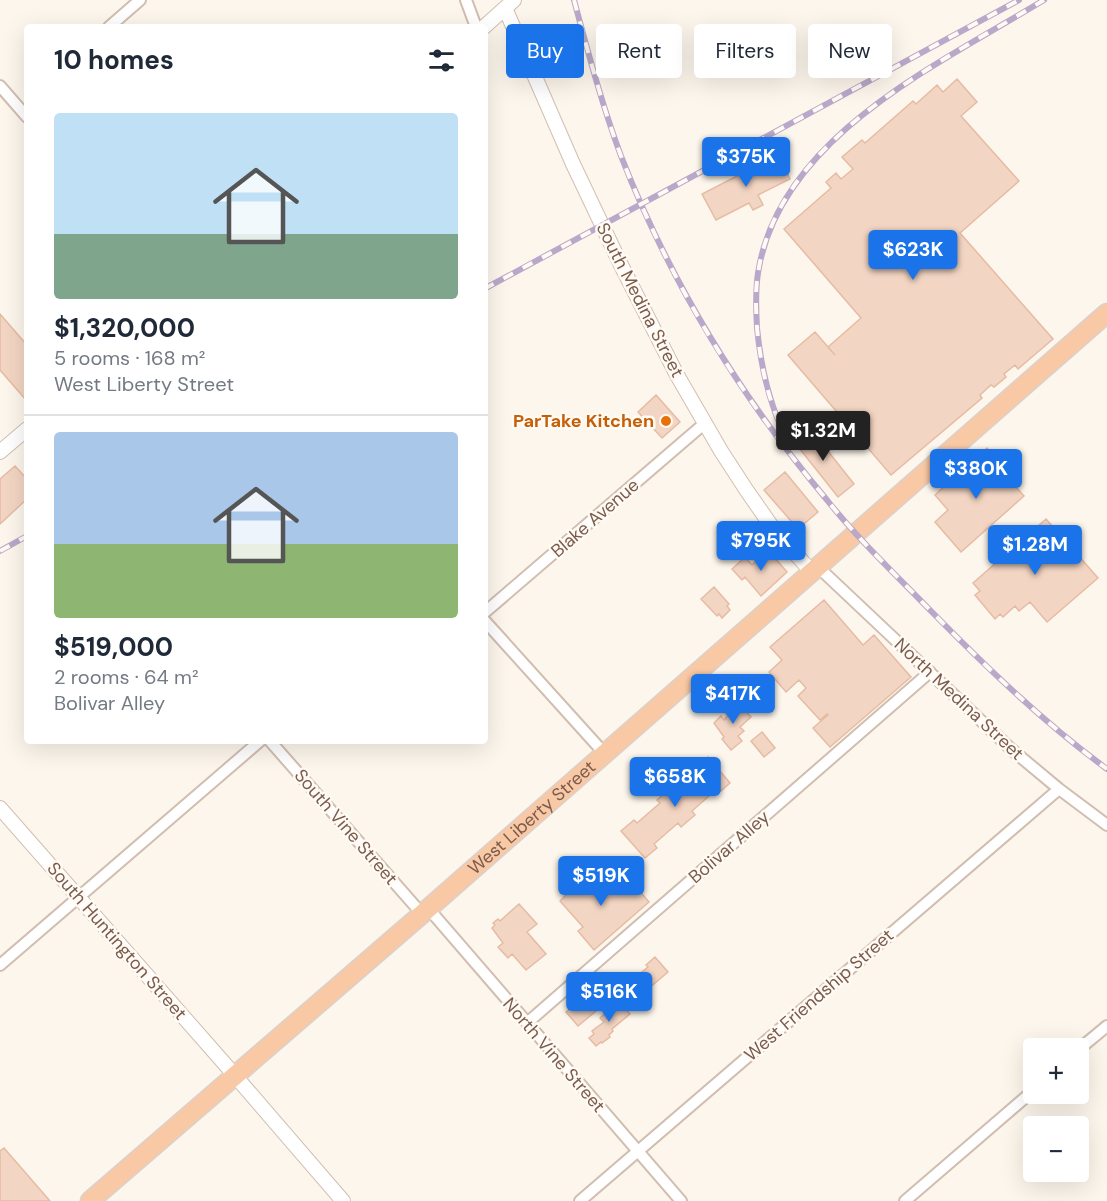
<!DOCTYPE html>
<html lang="en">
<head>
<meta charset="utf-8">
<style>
  body { margin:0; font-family:"DM Sans",sans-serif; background:#f6f6f7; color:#1f2937; height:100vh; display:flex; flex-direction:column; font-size:22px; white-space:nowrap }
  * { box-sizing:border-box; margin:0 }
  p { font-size:20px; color:#747a83 }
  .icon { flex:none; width:33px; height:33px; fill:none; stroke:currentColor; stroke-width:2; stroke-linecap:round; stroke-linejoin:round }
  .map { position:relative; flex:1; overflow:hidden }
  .side { position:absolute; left:24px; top:24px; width:464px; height:720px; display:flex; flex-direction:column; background:#fff; border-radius:6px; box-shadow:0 6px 24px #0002 }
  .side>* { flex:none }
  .banner { position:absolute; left:506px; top:24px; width:512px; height:54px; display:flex; gap:12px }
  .tools { position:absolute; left:1023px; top:1038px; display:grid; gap:12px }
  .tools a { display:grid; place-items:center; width:66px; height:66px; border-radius:6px; background:#fff; box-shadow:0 6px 24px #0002; font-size:30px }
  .price { position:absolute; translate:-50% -51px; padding:0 14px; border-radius:6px; background:#1a73e8; color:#fff; font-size:20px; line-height:39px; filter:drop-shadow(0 2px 3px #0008) }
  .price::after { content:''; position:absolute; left:50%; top:36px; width:18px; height:14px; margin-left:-9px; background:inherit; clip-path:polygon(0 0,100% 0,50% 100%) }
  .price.selected { background:#222; color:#fff }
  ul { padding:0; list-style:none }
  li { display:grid; align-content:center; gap:12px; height:318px; padding:0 30px }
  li+li { border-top:2px solid #e0e1e3 }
  li span { display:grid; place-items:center; height:186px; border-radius:6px; color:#555 }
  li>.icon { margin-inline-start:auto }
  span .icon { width:108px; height:108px; fill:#fffc; stroke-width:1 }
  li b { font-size:26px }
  h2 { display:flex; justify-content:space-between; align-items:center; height:72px; padding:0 30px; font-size:26px }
  .chip { padding:0 21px; border-radius:6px; background:#fff; box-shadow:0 6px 24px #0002; font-size:21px; line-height:54px }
  .chip.selected { background:#1a73e8; color:#fff }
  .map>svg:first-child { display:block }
  .building { fill:#f3d5c3; stroke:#e6bba3; stroke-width:1.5 }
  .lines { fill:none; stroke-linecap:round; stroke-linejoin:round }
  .minor-casing { stroke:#d1beb0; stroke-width:14 }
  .tertiary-casing { stroke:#d1beb0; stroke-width:16 }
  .trunk-casing { stroke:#dad1cd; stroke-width:21 }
  .minor { stroke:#fff; stroke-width:10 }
  .tertiary { stroke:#fff; stroke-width:14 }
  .trunk { stroke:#f9c8a4; stroke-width:18 }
  .rail-casing { stroke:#b9a8c9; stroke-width:6 }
  .rail { stroke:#fffaf3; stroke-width:4; stroke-dasharray:11; stroke-linecap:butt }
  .food-dot { fill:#e8710a; stroke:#fffaf3; stroke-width:2 }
  .labels { text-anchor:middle; stroke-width:5; stroke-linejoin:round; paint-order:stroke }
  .street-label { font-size:18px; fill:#7a5c4d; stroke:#fffaf3 }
  .food-label { font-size:18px; font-weight:bold; fill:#c56008; stroke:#fffaf3; text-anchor:end }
</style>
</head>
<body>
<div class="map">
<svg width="1107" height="1201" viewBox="0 0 1107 1201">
  <rect width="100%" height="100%" fill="#fdf6ec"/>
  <!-- building -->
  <path class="building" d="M957 79 977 102 961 116 1019 181 960 233 1053 339 1018 369 1015 365 1004 374 1006 377 994 387 991 385 980 395 982 398 891 475 788 355 815 332 835 355 828 347 861 318 784 229 831 188 826 182 836 173 841 179 853 169 842 157 862 140 865 143 913 101 916 104 937 85 943 92Z
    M778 155 790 179 758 195 763 205 753 210 749 203 716 220 702 194Z
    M0 314 27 345V399L26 400 0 370Z
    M656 395 680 422 662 438 638 412Z
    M808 426 854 484 838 497 792 439Z
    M987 448 1002 465 999 468 1024 496 961 552 935 522 948 510 935 495Z
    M15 466 27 479V499L0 524V479Z
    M785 472 818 512 798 529 764 490Z
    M1046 519 1098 578 1047 622 1030 602 1019 611 1015 606 1003 617 1000 614 995 619 975 595 980 591 973 583Z
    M768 550 787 572 761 596 745 577 742 580 732 569 745 557 752 565Z
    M714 587 729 604 727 606 730 610 722 618 719 614 717 616 701 599Z
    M824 600 863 645 874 635 911 677 830 747 813 728 828 715 827 714 820 720 798 696 806 688 799 680 786 692 769 672 782 660 770 647Z
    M737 702 751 717 740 727 744 731 738 736 742 741 731 750 722 739 724 737 714 723 721 716 724 720 726 719 725 718 728 716 725 712Z
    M762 732 775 748 764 757 751 741Z
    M708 757 730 783 721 791 718 788 692 811 695 815 681 827 678 823 654 844 657 848 645 858 621 831 634 820 637 823 660 803 657 800 672 787 675 791 698 770 696 767Z
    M592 873 602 883 601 884 607 891 617 882 622 889 631 881 649 902 594 950 578 931 583 927 560 901 569 892 564 887 577 876 582 881Z
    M519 904 537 924 527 932 546 954 526 970 512 954 508 958 498 947 503 943 492 928 495 925 493 923 498 919 500 921Z
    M655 957 668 972 648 989 637 976 648 967 646 965Z
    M628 977 633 983 623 991 618 986Z
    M598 990 608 1001 578 1026 566 1012 586 996 588 998Z
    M619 1001 630 1014 612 1029 613 1031 609 1035 610 1037 602 1043 601 1042 596 1046 589 1038 594 1034 592 1031 604 1022 600 1018Z
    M4 1148 50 1201H0V1151Z"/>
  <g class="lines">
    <defs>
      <path id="minor" d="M466 0 476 27
        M109 27 140 0
        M0 86 27 117
        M817 566 1011 749 1059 789 1107 825
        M484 613 705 423
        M484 620 604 753
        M270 741 422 914
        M428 908 681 1201
        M0 965 260 741
        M527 1023 930 672
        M1078 1050 1107 1026
        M580 1201 1059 789
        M905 1201 1034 1090"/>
      <path id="tertiary" d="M505 8 573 164 622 267 677 375 721 451 747 491 775 531 811 571
        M484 27 514 0
        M0 452 27 429
        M0 808 224 1063 343 1201"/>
      <g id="trunk">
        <path id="s1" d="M90 1201 422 914 1107 313"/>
      </g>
    </defs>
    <!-- minor casing -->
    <use href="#minor" class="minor-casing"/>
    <!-- tertiary casing -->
    <use href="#tertiary" class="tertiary-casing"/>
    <!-- trunk casing -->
    <use href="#trunk" class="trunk-casing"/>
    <!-- minor -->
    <use href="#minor" class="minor"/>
    <!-- tertiary -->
    <use href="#tertiary" class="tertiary"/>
    <!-- trunk -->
    <use href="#trunk" class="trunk"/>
    <defs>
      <path id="rail" d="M574 0C588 52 602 105 621 156 671 284 739 395 827 500 858 539 894 573 929 609 985 666 1042 721 1107 769
        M484 289 1019 0
        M788 441C769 406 761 368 757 328 756 310 755 292 758 273 779 137 939 64 1044 0
        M0 551 27 536"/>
    </defs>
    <!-- rail casing -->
    <use href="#rail" class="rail-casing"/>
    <!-- rail -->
    <use href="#rail" class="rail"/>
  </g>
  <!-- markers -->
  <circle class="food-dot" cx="666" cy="421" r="6"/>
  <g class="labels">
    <!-- street labels -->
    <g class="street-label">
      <text transform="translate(640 300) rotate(63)" y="6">South Medina Street</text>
      <text transform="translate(595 518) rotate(-41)" y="6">Blake Avenue</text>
      <text transform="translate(959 699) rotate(43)" y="6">North Medina Street</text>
      <text dy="6" stroke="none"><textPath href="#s1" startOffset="585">West Liberty Street</textPath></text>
      <text transform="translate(346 827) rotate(49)" y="6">South Vine Street</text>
      <text transform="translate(729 847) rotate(-41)" y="6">Bolivar Alley</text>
      <text transform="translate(117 941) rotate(49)" y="6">South Huntington Street</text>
      <text transform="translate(819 995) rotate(-41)" y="6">West Friendship Street</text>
      <text transform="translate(554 1055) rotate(49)" y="6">North Vine Street</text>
    </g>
    <!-- food labels -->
    <g class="food-label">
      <text x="654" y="427">ParTake Kitchen</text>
    </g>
  </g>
</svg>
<div class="tools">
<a>+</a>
<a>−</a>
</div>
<b class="price" style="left:746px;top:188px">$375K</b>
<b class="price" style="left:913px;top:281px">$623K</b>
<b class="price selected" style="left:823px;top:462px">$1.32M</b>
<b class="price" style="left:976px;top:500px">$380K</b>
<b class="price" style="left:761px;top:572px">$795K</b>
<b class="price" style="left:1035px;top:576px">$1.28M</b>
<b class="price" style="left:733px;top:725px">$417K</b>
<b class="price" style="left:675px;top:808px">$658K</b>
<b class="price" style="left:601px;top:907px">$519K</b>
<b class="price" style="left:609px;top:1023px">$516K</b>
<div class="banner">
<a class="chip selected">Buy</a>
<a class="chip">Rent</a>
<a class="chip">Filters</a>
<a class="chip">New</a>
</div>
<section class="side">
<h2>10 homes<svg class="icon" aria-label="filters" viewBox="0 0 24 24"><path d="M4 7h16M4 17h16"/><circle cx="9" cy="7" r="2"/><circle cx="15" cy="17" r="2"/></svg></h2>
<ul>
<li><span style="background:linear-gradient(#bfe0f5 65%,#7fa58c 0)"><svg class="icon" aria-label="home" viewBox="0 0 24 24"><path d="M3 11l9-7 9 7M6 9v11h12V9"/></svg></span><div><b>$1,320,000</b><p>5 rooms · 168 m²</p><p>West Liberty Street</p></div></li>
<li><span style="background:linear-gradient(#a9c7e8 60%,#8fb573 0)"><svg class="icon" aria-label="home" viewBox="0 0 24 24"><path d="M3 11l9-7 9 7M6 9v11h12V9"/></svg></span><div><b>$519,000</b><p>2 rooms · 64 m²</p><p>Bolivar Alley</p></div></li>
</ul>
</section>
</div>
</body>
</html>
